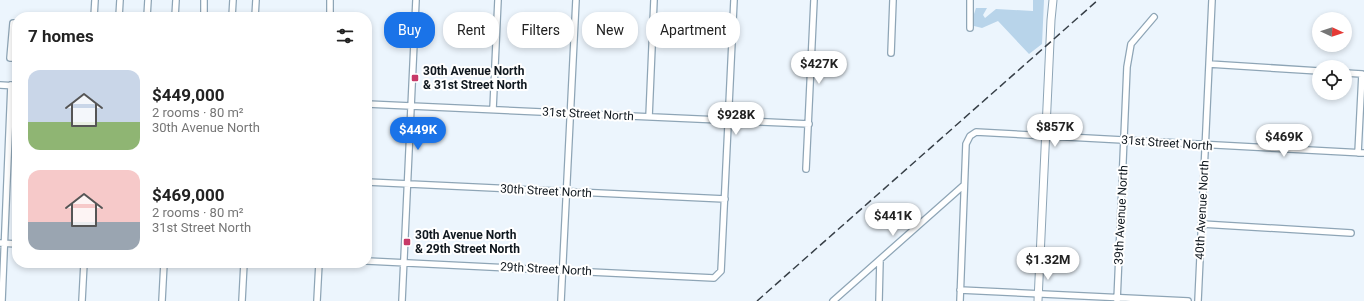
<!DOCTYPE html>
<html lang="en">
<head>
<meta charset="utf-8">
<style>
  body { margin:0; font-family:Roboto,sans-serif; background:#f6f6f6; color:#222; height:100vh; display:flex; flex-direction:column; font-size:15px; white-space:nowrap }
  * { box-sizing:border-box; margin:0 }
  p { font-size:13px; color:#767676 }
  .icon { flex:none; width:22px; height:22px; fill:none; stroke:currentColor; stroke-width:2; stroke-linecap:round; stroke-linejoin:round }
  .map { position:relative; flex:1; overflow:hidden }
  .drawer { position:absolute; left:12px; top:12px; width:360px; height:256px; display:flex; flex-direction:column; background:#fff; border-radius:16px; box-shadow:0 2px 6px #0003 }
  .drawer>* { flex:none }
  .banner { position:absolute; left:384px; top:12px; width:380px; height:36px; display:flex; gap:8px }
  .needle { width:26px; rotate:93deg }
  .controls { position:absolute; left:1312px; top:12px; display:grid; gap:8px }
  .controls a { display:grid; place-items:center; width:40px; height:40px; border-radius:50%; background:#fff; box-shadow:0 2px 6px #0003; font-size:20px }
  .price { position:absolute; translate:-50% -34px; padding:0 9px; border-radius:14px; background:#fff; color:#222; font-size:13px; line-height:26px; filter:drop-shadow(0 1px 2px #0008) }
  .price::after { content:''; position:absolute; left:50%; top:24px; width:12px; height:9px; margin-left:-6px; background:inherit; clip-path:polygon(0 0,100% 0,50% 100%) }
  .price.selected { background:#1a73e8; color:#fff }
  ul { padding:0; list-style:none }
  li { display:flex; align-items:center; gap:12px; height:100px; padding:0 16px }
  li span { display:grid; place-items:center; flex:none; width:112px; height:80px; border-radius:12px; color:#555 }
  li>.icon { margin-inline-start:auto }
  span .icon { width:48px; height:48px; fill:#fffc; stroke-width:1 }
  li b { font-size:17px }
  h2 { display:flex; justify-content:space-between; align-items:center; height:48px; padding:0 16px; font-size:17px }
  .chip { padding:0 14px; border-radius:16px; background:#fff; box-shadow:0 2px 6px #0003; font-size:14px; line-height:36px }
  .chip.selected { background:#1a73e8; color:#fff }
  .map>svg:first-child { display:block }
  .green { fill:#b8d4ea }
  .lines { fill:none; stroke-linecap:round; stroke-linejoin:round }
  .minor-casing { stroke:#8ea5b6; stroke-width:8 }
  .major-casing { stroke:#8ea5b6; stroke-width:9 }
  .minor { stroke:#fff; stroke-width:5.5 }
  .major { stroke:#fff; stroke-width:7 }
  .rail { stroke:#384048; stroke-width:1.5; stroke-dasharray:8 4; stroke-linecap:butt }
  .poi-dot { fill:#c73967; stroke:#fff; stroke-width:1.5 }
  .labels { text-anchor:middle; stroke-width:4; stroke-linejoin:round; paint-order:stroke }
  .poi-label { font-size:12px; font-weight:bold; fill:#0f171e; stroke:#fff; text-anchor:start }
  .street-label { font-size:12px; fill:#0f171e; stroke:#fff }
</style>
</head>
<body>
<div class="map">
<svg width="1364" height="301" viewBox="0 0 1364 301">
  <rect width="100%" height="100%" fill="#ecf5fd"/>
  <!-- green -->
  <path class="green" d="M1033 0H1044L1042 44 1029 54 998 21 982 28 974 26V14L976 8H987L983 15 985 18 996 9 1033 11Z"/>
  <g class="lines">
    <defs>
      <path id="minor" d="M94 17 95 0
        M119 17 120 0
        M147 17 148 0
        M175 17 176 0
        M204 17V0
        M232 17 233 0
        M255 17 256 0
        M330 17V0
        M17 23H13L10 58H17
        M970 28V0
        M891 53 893 0
        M1209 64 1319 71
        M1345 73 1362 74 1358 153
        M0 85 17 86
        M367 104 809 124
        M493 109 498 0
        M649 117 654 0
        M806 169 814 0
        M367 182 725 199
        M1202 224 1351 233
        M0 243 17 244
        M367 261 714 278 721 271 734 0
        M960 290 1188 301
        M2 301 11 85
        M82 301 84 263
        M162 301 164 263
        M242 301 244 263
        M317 301 319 263
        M402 301 416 0
        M561 301 576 0
        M833 301 964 185
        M879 301 880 260
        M960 301 966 144 970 136 976 132 1364 153
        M1117 301 1127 67 1131 44 1154 17
        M1198 301 1212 0"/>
      <path id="major" d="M1038 301 1051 20 1053 0"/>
    </defs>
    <!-- minor casing -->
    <use href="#minor" class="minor-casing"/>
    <!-- major casing -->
    <use href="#major" class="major-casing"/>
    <!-- minor -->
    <use href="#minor" class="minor"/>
    <!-- major -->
    <use href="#major" class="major"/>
    <!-- rail -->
    <path class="rail" d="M757 301 1098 0"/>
  </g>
  <!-- markers -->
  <g class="poi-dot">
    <rect x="411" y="74" width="8" height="8" rx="2"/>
    <rect x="403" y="238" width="8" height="8" rx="2"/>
  </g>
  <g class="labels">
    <!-- poi labels -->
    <g class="poi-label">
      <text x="423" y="75">30th Avenue North<tspan x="423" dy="14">&amp; 31st Street North</tspan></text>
      <text x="415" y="239">30th Avenue North<tspan x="415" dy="14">&amp; 29th Street North</tspan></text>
    </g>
    <!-- street labels -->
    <g class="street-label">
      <text transform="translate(588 114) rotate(3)" y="4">31st Street North</text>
      <text transform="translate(1167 143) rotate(4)" y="4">31st Street North</text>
      <text transform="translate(546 191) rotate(3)" y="4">30th Street North</text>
      <text transform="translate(1202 210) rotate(-87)" y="4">40th Avenue North</text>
      <text transform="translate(1121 215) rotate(-87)" y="4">39th Avenue North</text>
      <text transform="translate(546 269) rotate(3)" y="4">29th Street North</text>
    </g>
  </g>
</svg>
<div class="controls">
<a><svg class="needle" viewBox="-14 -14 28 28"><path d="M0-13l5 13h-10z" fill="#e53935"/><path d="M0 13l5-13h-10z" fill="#767676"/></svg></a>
<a><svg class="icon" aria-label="locate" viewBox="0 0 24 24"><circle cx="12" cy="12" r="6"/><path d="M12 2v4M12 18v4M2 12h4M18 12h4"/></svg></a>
</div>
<b class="price" style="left:819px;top:85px">$427K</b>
<b class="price" style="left:736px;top:136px">$928K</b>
<b class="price" style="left:1055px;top:148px">$857K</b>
<b class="price selected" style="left:418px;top:151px">$449K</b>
<b class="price" style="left:1284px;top:158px">$469K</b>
<b class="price" style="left:893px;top:237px">$441K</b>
<b class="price" style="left:1048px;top:281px">$1.32M</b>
<div class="banner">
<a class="chip selected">Buy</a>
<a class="chip">Rent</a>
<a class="chip">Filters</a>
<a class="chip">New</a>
<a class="chip">Apartment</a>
</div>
<section class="drawer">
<h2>7 homes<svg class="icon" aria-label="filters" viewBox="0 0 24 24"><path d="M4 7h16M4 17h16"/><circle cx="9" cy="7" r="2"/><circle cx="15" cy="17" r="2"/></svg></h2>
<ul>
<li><span style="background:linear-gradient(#c9d6e8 65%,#8fb573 0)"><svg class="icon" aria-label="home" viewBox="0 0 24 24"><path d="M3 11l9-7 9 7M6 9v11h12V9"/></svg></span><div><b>$449,000</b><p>2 rooms · 80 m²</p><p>30th Avenue North</p></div></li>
<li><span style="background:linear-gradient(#f6c9c9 65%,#9aa5b1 0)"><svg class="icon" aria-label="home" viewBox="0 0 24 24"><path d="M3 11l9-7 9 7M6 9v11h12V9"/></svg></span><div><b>$469,000</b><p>2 rooms · 80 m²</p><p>31st Street North</p></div></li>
</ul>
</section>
</div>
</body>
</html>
